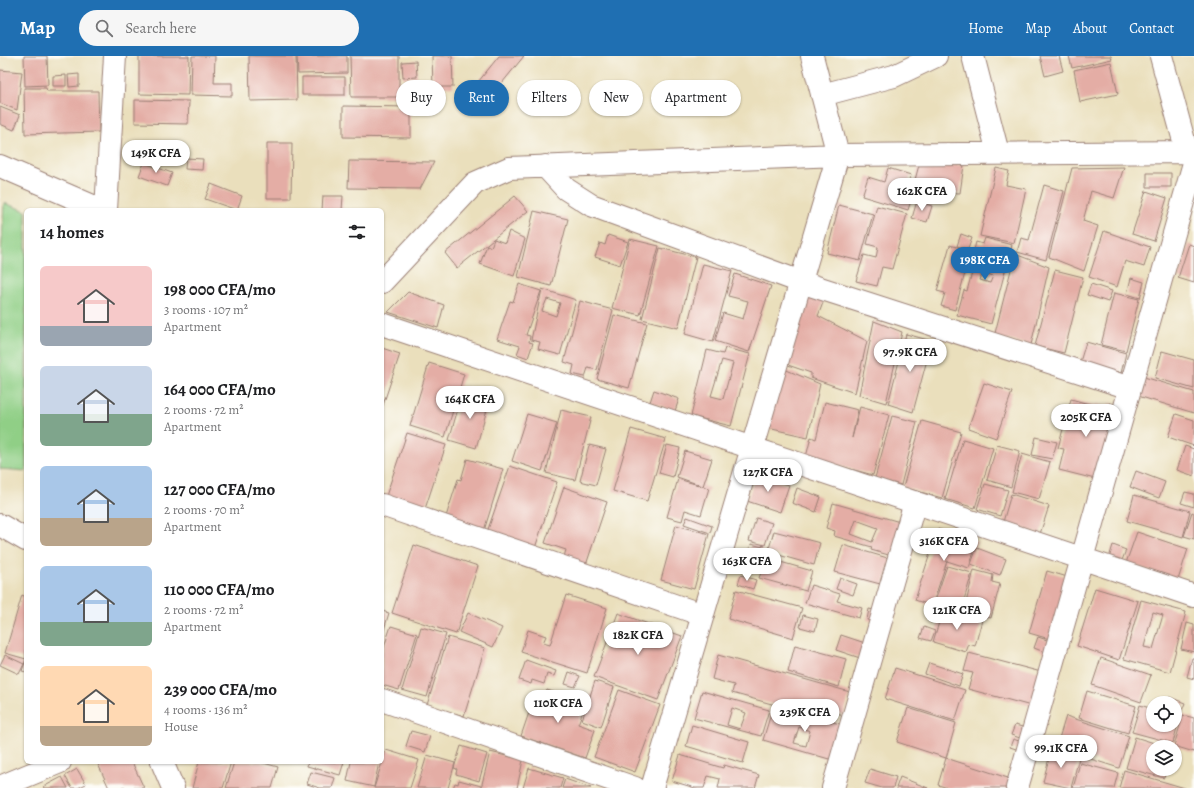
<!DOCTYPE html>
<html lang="en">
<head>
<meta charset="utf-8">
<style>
  body { margin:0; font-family:Alegreya,serif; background:#f6f6f6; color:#202124; height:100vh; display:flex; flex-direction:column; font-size:15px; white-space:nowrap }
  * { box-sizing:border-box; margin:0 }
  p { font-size:13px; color:#757577 }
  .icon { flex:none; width:22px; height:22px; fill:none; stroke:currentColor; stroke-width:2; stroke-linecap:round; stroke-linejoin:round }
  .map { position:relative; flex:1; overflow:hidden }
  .side { position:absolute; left:24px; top:152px; width:360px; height:556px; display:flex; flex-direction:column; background:#fff; border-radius:6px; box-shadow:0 1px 3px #0004 }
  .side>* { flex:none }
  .top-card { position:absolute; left:396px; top:24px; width:380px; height:36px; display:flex; gap:8px }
  .buttons { position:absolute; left:1146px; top:640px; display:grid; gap:8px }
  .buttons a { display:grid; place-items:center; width:36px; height:36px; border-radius:50%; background:#fff; box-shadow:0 1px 3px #0004; font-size:20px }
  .price { position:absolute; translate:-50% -34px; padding:0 9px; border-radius:14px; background:#fff; color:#222; font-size:13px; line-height:26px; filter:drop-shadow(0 1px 2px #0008) }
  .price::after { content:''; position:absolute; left:50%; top:24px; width:12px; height:9px; margin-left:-6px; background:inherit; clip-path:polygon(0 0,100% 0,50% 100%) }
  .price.active { background:#1f6fb2; color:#fff }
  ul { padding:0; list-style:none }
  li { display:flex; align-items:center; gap:12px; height:100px; padding:0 16px }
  li span { display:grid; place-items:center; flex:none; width:112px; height:80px; border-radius:6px; color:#555 }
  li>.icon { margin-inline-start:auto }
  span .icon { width:48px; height:48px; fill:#fffc; stroke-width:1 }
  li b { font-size:17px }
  h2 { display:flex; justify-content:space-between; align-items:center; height:48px; padding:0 16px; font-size:17px }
  .tag { padding:0 14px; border-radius:18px; background:#fff; box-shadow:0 1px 3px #0004; font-size:14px; line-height:36px }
  .tag.active { background:#1f6fb2; color:#fff }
  header { display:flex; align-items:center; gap:24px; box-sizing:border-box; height:56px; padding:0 20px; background:#1f6fb2; color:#fff }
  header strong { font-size:19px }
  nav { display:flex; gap:22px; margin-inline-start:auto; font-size:14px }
  .search { width:280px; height:36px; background:#f6f6f6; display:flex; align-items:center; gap:10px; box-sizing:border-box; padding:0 14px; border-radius:22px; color:#757577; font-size:15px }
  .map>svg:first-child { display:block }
  .garden { fill:#90cf86; stroke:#6d7758 }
  .building { fill:#e4ada5; fill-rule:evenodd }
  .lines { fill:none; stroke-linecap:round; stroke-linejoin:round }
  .street-casing { stroke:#9a7f74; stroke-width:24 }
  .street { stroke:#fff; stroke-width:22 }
</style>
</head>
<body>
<header>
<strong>Map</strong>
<div class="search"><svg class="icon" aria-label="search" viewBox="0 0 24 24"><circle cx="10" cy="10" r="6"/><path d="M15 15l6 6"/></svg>Search here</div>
<nav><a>Home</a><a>Map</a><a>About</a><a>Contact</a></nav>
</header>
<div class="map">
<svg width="1194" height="732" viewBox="0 0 1194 732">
  <rect width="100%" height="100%" fill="#fdfcf7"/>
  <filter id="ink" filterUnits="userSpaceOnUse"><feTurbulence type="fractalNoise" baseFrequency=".025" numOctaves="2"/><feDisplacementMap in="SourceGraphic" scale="8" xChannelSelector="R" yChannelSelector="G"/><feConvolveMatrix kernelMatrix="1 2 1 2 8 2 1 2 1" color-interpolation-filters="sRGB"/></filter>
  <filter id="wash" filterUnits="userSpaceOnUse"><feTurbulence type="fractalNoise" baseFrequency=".012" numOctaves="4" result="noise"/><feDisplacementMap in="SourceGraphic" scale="16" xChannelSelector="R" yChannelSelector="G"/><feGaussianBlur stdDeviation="0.9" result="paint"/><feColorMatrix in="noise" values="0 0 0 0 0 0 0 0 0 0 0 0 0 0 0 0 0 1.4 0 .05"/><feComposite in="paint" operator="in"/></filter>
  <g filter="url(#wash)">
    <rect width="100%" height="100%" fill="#eadfbc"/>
    <!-- garden -->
    <path class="garden" d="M4 147 26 155V415L0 413V221Z"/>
    <g id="blocks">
      <!-- building -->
      <path class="building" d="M24 0H47L48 29 25 30Z
        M139 0H189L188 39 139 38Z
        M192 0H215L214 27H232V40L191 39Z
        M249 0H296L297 44 250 45Z
        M297 0H347V17L298 18Z
        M350 0H399V41H351Z
        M432 0H452L453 31H433Z
        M499 0H524L489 43 474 31Z
        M1040 0H1059L1063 15 1045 20Z
        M1069 0H1111L1112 3 1072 12Z
        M416 5 417 21 403 22 402 6Z
        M1111 6 1118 38 1080 46 1074 14Z
        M0 14 22 16 17 54 0 47Z
        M79 18V30L69 31 68 19Z
        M66 19V30H53V20Z
        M302 21H345V39H302Z
        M24 32H46L47 35H98L99 76 25 78Z
        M135 44 189 45 188 68 135 67Z
        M343 50 411 51V82L343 81Z
        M0 51 20 59 14 74 0 68Z
        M267 87H292L291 142H267Z
        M186 102 203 103 202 114 185 113Z
        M349 105 434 106 420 133 348 132Z
        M144 107 172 117 167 130 139 120Z
        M919 109H964L960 137 912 135Z
        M1124 111 1114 142 1091 135 1083 165 1098 170 1084 215 1049 201 1072 112Z
        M888 112 911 119 906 135 913 138 908 154 862 140 868 121 884 126Z
        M996 112 1009 115 1006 129 1026 133 1014 187 980 180Z
        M1147 117H1171V131H1147Z
        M211 128 242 140 237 154 205 143Z
        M1044 129 1064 135 1046 204 1017 196 1021 182 1029 184Z
        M1146 135 1167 142 1154 185 1132 178Z
        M323 140H343L342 154H322Z
        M515 140 528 155 457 212 445 197Z
        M917 145 932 150 927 166 912 162Z
        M839 149 873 158 860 205 827 197Z
        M877 150 907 158 892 213 882 211 877 230 856 225 864 199 876 202 878 191 867 188Z
        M534 155 568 163 551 230 518 221Z
        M509 175 525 183 514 220 480 208 487 189 491 191 494 183 505 187Z
        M1104 175 1150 191 1144 211 1125 205 1117 231 1089 221Z
        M961 178 972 182 968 193 957 190Z
        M608 179 628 186 620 209 595 201 600 187 605 189Z
        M985 182 1012 189 991 268 957 259 964 234 967 235 976 202H972L976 186 983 188ZM983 216 993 220 990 227 980 224Z
        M630 183 659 190 640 259 612 252Z
        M1189 188 1194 190V227L1178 222Z
        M950 189 971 195 955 254 941 250 945 237 937 235Z
        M660 192 696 201 678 272 642 263Z
        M1015 198 1049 211 1031 289 994 281Z
        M703 208 732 215 713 286 685 278Z
        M1055 214 1083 221 1064 297 1035 290Z
        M735 218 771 230 749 296 715 285 723 257 743 263 748 245 728 240Z
        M1131 222 1144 226 1140 242 1127 238Z
        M519 228 541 235 526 279 530 280 529 286 533 287 528 302 517 298 520 290 497 283 510 245 513 246Z
        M1091 228 1112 235 1108 246 1087 239Z
        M542 233 576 244 560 299 538 293 540 286 531 284ZM547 243 560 247 556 260 542 255Z
        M408 236 444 249 438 272 388 256Z
        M802 236 824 244 818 260 867 285 855 337 811 322V317L785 308Z
        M1114 237 1139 243 1126 295 1101 289Z
        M580 245 613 254 597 314 588 312 585 321 572 318 574 309 564 306Z
        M614 259 647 267 629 332 597 323Z
        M874 265 902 276 886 347 859 339Z
        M906 278 932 285 913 356 888 348Z
        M1086 286 1126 297 1121 317 1080 306Z
        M382 292 400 298 382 352Z
        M725 292 750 298 731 370 691 360 707 294 723 298ZM722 304 733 307 723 343 711 340Z
        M1162 295 1194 304V333L1155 322Z
        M429 307 464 318 445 381 410 370Z
        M777 310 820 328 808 381 763 371Z
        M1144 321 1194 336V357L1138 340Z
        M984 327 1012 336 996 382 968 372Z
        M654 334 679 343 675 355 650 346Z
        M463 335 490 343 476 392 449 384Z
        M1071 343 1096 350V348L1108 351 1109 347 1118 350 1099 424 1059 414 1064 393 1058 392Z
        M825 346 858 354 852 382 860 351 889 359 873 419 806 401 811 381 816 383Z
        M561 354 591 361 575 424 546 417Z
        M527 358 557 367 542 415 512 405Z
        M1176 358 1194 364V390L1168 381Z
        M892 360 917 366 901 429 875 422Z
        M922 365 961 376 942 442 903 431Z
        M631 373 666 383 647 445 613 435Z
        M407 377 446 389 424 456 385 443Z
        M1036 381 1057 386 1052 403 1032 399Z
        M963 383 993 392 975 452 945 443Z
        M589 389 606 393 596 429 580 425Z
        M667 389 680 392 673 421 659 417Z
        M997 389 1020 395 1011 431 987 424Z
        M1185 390 1194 393V420L1177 414Z
        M685 395 712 403 703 430 677 421Z
        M1022 398 1050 406 1039 443 1012 436Z
        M467 403 503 413 483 478 444 467 458 423 461 424Z
        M510 410 557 426 533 498 485 482Z
        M1136 415 1165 426 1159 442 1130 431Z
        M756 419 789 429 780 456 747 445Z
        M678 423 709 432 701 459 685 454 682 465 667 461Z
        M985 428 1008 434 1000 460 977 453Z
        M564 431 607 446 585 512 563 504 566 494 545 487Z
        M797 432 821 441 816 456 792 447Z
        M1185 436 1194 438V451L1181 447Z
        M1011 438 1049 450 1040 478 1003 466Z
        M1134 439 1190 455 1183 481 1127 465Z
        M833 447 907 468 892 500 871 494 872 491 834 480 835 475 826 472ZM856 464 878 472 872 486 851 478Z
        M1192 456 1194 457V483L1184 480Z
        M687 461 712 470 710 477 684 468Z
        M756 462 772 467 765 489 749 485Z
        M676 469 709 478 694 533 661 524Z
        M938 473 977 486 969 512 947 505 932 550 915 544Z
        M774 475 820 487 814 509 768 496Z
        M1137 476 1188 493 1178 524 1126 507Z
        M751 488 763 491 761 498 749 495Z
        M414 489 478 510 456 578 392 557Z
        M843 489 891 503 884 529 835 516Z
        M1113 489 1126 494 1121 507 1109 502Z
        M977 492 1006 503 1000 519 971 508Z
        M756 499 812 515 806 535 759 522 762 514 753 512Z
        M947 510 972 517 961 554 935 545Z
        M974 514 993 519 992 526 1000 528 991 562 964 555Z
        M1047 515 1071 522 1053 584 1029 577Z
        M741 519 756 524 753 533 738 528Z
        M840 522 857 528 853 539 836 533Z
        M811 529 840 538 837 545 862 552 859 562 805 547Z
        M1095 532 1138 545 1119 604 1077 590Z
        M736 534 802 552 793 582 728 563Z
        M22 539 26 541V603L5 597Z
        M566 539 607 552 587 617 521 596 528 574 546 580 543 587 550 589Z
        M1141 544 1186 556 1170 616 1124 603ZM1153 556 1163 559 1153 593 1144 591Z
        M869 553 879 555 876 566 867 564Z
        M943 553 982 564 975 590 969 588 966 596 933 586Z
        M382 555 389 557 382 580Z
        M468 557 502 572 493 591 459 576Z
        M618 557 682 580 658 644 594 621Z
        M803 559 818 563 815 575 800 571Z
        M1187 567 1194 569V596L1181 593Z
        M391 570 417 578 399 634 382 629V597Z
        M421 571 446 578 427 641 402 634Z
        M924 571 935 575 931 585 920 582Z
        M841 579 871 589 866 604 836 594Z
        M448 581 485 592 464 660 427 649Z
        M1038 581 1056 587 1052 599 1034 592Z
        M795 589 846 603 839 631 788 616Z
        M969 597 1045 617 1035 651 968 633 973 617 964 615Z
        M5 599 24 608 19 618 0 609Z
        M718 599 850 636 844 659 818 652 815 660 732 637 734 629 712 623Z
        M1101 602 1151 619 1141 646 1092 629Z
        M1192 602H1194V623L1187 621Z
        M26 603V616L22 615Z
        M526 604 556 615 554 620 547 618 544 628 532 624 531 628 519 624Z
        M929 607 963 618 959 630 925 618Z
        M895 612 965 634 955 665 885 643Z
        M569 616 580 620 575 631 565 628Z
        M595 625 614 631 601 671 582 664Z
        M547 634 586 647 578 668 595 674 585 702 521 680 535 639 544 642Z
        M619 634 660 649 635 716 594 701Z
        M702 635 769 654 761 680 694 662ZM732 652 746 657 740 673 727 669Z
        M1087 635 1136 650 1128 677 1079 662Z
        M1169 641 1185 647 1181 657 1175 654V647H1167Z
        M1140 649 1153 653V669H1175V658L1180 660 1173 687 1132 676Z
        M773 651 800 659 801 656 846 670 836 705 763 684ZM799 671 810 675 806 690 794 687Z
        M908 652 956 667 946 702 897 686Z
        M1183 659 1194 662V696L1174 690Z
        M1066 660 1129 680 1119 712 1056 692Z
        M692 669 749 686 743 707 686 690Z
        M1015 669 1030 673 1026 684 1011 679Z
        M411 675 430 680 425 696 406 690Z
        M1135 681 1167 691H1153V713H1167L1164 722 1126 712Z
        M1013 683 1025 687 1022 695 1010 691Z
        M461 690 487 698 479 725 456 718 457 713 454 712Z
        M386 694 419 704 410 732H374Z
        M1051 694 1079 702 1071 732 1043 726Z
        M490 696 523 704 517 732H481Z
        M427 699 455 707 448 732H417Z
        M680 699 723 712 724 709 759 719 755 732H718L720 723 708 720 704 732H695L672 725Z
        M946 702 1014 724 1012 732H948L938 729Z
        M97 706H132L144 732H109Z
        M199 706H231L223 732H192Z
        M234 706H260L278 711 272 732H226Z
        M308 706H344L340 719 307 710Z
        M351 706H379L374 731 347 725Z
        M1080 707 1118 717 1114 732H1073Z
        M529 712 563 722 560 732H523Z
        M77 713 86 728 78 732H72L65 720Z
        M870 713 896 721 893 732H882L865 727Z
        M1124 714 1185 732H1119Z
        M311 716 335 722 332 732H320L307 728Z
        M62 721 68 732H44L43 731Z
        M900 721 928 732H896Z
        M565 723 591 732H562Z
        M459 724 481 730V732H453L455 727 458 728Z"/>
    </g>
  </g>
  <g filter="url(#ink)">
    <use href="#blocks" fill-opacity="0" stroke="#9a7f74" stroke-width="1"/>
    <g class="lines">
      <defs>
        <path id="street" d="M973 0 998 97
          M1161 0 1187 96
          M822 39 894 20 936 0
          M0 110 102 154
          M545 110 566 133 591 149 801 226 1130 332
          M106 154 115 0
          M382 226 475 127 509 112 838 99 1194 96
          M382 268 1194 540
          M382 449 703 559
          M0 469 26 484
          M382 644 635 732
          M162 706 173 732
          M0 731 60 706
          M652 732 838 99 812 0
          M833 732 915 446
          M1017 732 1194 107"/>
      </defs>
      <!-- street casing -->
      <use href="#street" class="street-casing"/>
      <!-- street -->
      <use href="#street" class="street"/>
    </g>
  </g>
</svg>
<div class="buttons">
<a><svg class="icon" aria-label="locate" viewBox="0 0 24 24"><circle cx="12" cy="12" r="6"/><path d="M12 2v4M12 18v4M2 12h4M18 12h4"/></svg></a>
<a><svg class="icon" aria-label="layers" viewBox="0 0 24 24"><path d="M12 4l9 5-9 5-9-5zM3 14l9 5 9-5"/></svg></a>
</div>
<b class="price" style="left:156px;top:118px">149K CFA</b>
<b class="price" style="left:922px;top:156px">162K CFA</b>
<b class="price active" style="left:985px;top:225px">198K CFA</b>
<b class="price" style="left:910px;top:317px">97.9K CFA</b>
<b class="price" style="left:470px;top:364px">164K CFA</b>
<b class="price" style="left:1086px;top:382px">205K CFA</b>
<b class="price" style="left:768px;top:437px">127K CFA</b>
<b class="price" style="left:944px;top:506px">316K CFA</b>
<b class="price" style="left:747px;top:526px">163K CFA</b>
<b class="price" style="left:957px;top:575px">121K CFA</b>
<b class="price" style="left:638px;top:600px">182K CFA</b>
<b class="price" style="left:558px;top:668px">110K CFA</b>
<b class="price" style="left:805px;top:677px">239K CFA</b>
<b class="price" style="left:1061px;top:713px">99.1K CFA</b>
<div class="top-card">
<a class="tag">Buy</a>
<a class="tag active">Rent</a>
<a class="tag">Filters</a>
<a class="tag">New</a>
<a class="tag">Apartment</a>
</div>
<section class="side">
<h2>14 homes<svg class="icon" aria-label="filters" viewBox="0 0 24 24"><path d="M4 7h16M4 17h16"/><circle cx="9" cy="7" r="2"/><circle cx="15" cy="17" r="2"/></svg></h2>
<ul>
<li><span style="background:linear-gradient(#f6c9c9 75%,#9aa5b1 0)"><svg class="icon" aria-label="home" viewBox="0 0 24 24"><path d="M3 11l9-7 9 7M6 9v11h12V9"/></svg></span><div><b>198 000 CFA/mo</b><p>3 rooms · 107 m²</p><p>Apartment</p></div></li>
<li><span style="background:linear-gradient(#c9d6e8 60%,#7fa58c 0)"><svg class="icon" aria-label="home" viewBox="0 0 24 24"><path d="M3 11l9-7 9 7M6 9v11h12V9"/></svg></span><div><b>164 000 CFA/mo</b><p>2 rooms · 72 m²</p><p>Apartment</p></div></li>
<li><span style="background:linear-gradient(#a9c7e8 65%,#b9a48a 0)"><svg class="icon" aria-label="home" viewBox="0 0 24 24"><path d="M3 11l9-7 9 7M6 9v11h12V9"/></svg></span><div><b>127 000 CFA/mo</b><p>2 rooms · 70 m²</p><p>Apartment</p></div></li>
<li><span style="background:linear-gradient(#a9c7e8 70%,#7fa58c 0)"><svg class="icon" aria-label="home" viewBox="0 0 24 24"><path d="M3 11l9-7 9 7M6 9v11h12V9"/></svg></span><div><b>110 000 CFA/mo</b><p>2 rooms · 72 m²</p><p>Apartment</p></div></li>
<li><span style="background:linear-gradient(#ffd9b3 75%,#b9a48a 0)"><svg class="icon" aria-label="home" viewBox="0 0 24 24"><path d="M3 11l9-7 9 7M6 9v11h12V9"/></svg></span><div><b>239 000 CFA/mo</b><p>4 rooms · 136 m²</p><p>House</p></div></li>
</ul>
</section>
</div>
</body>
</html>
